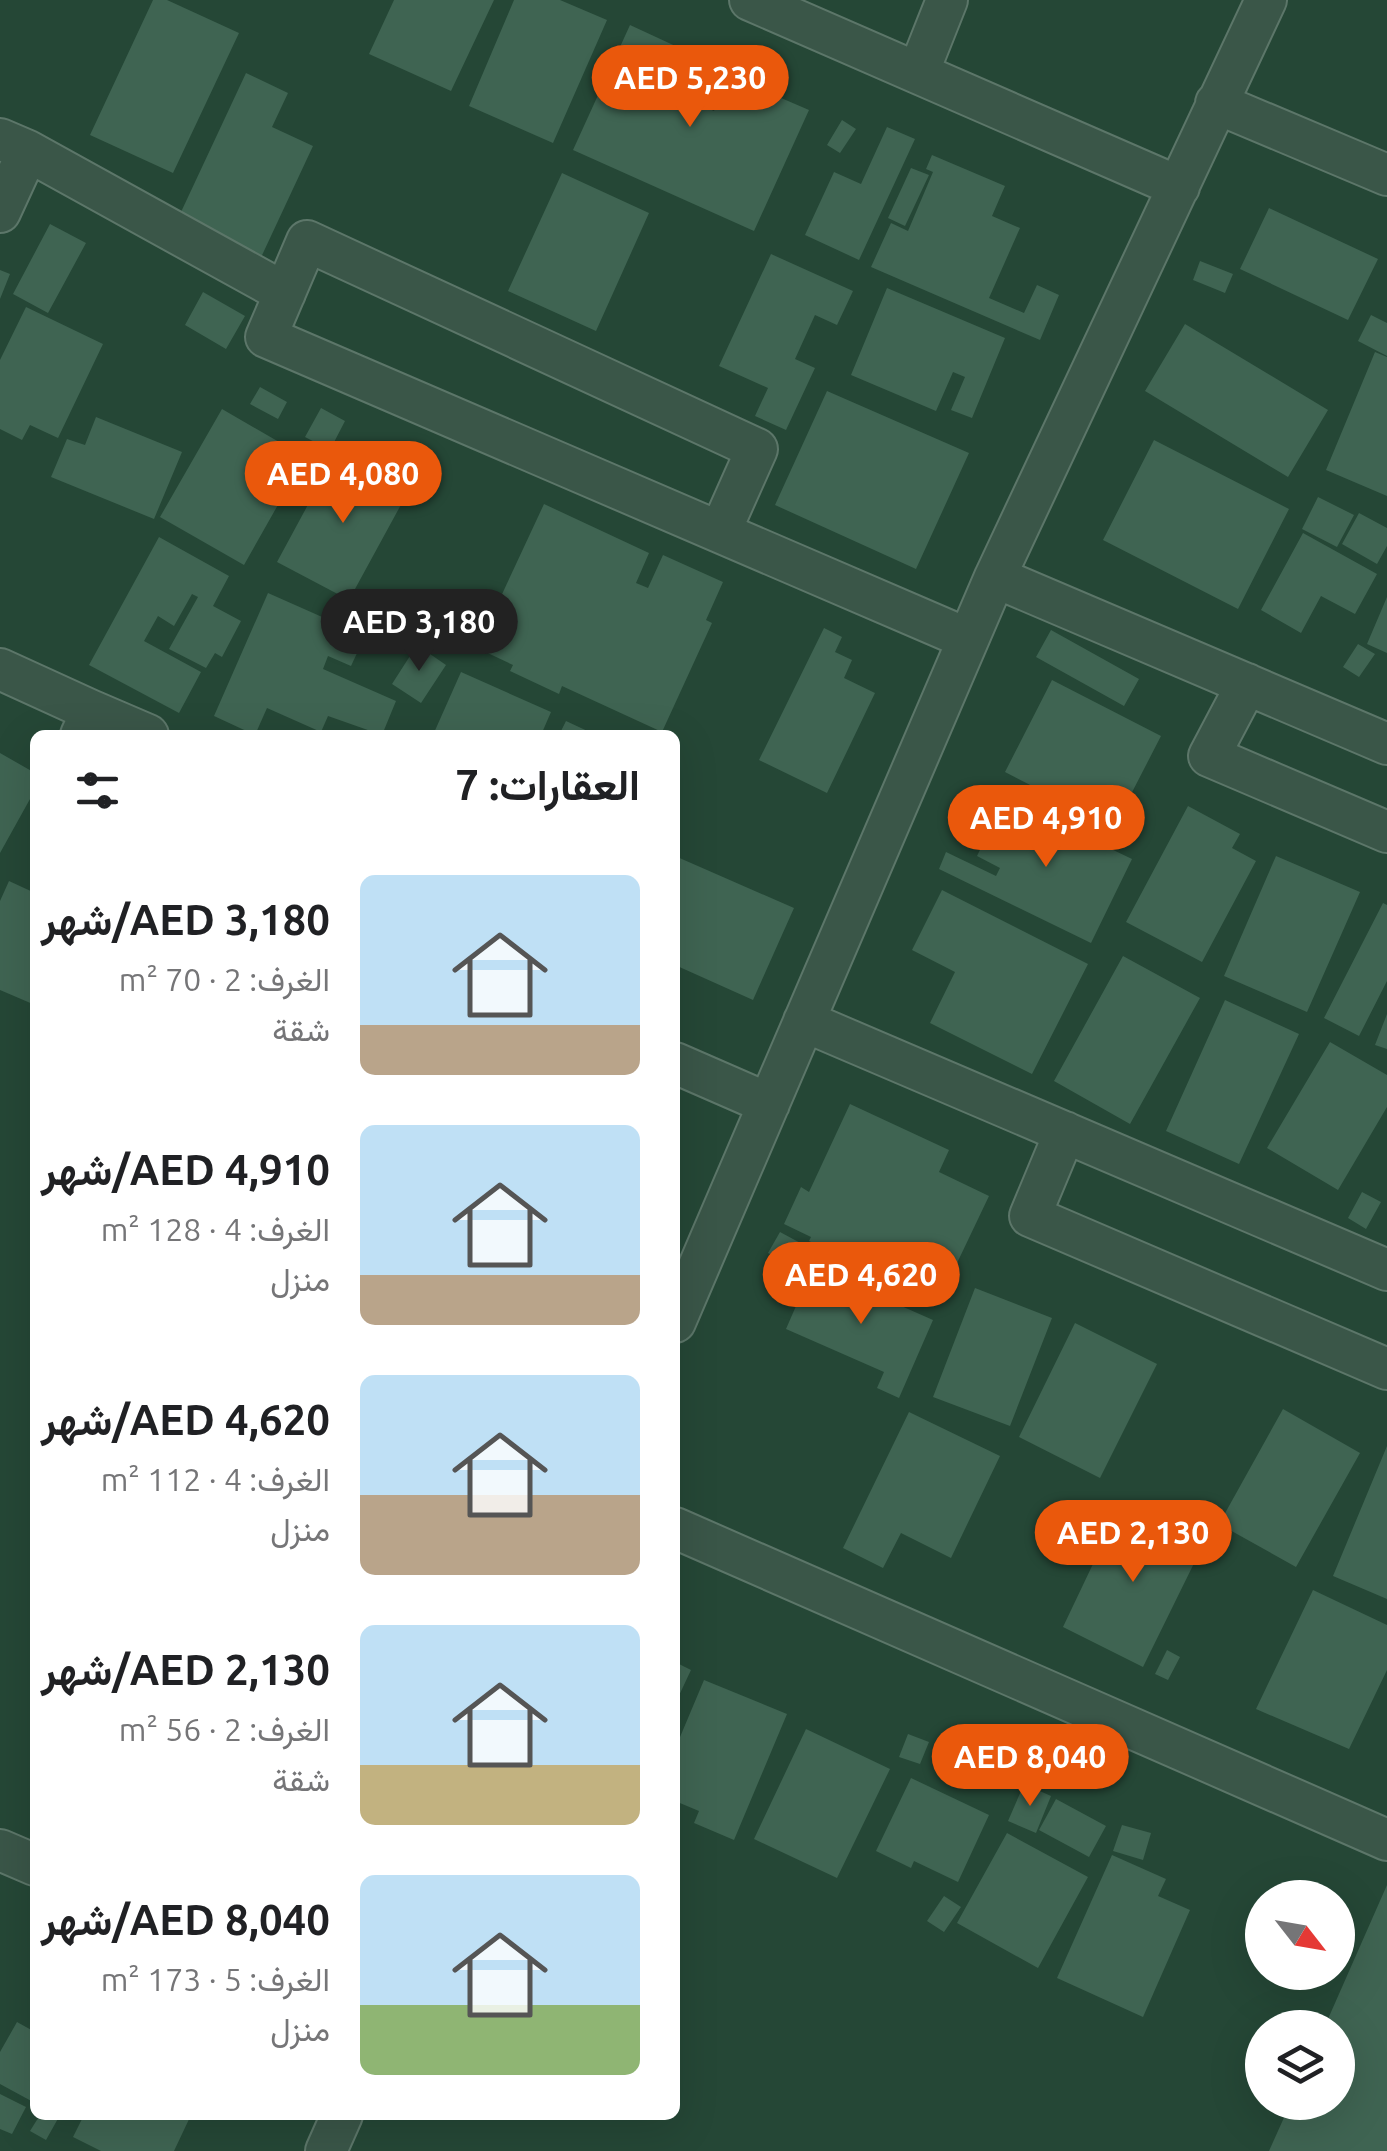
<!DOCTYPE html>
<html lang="ar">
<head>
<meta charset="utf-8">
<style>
  body { margin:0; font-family:Ubuntu,Vazirmatn,sans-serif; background:#f2f2f2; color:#202124; direction:rtl; height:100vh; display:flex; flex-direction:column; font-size:38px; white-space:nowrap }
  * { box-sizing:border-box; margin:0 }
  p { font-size:32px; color:#757577 }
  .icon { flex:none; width:55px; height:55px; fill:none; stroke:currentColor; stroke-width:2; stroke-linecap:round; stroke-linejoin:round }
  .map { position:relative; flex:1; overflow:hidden; direction:ltr }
  .drawer { position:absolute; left:30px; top:730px; width:650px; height:1390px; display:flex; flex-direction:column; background:#fff; border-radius:15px; box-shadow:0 10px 40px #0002; direction:rtl }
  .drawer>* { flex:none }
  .needle { width:65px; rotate:121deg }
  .buttons { position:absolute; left:1245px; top:1880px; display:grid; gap:20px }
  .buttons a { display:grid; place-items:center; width:110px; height:110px; border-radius:50%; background:#fff; box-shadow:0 10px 40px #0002; font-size:50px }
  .price { position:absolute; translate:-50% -85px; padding:0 22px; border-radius:35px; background:#ea580c; color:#fff; font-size:32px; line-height:65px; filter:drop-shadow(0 2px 5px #0008) }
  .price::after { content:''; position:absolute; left:50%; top:60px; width:30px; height:22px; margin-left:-15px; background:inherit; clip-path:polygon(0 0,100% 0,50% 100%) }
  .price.on { background:#222; color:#fff }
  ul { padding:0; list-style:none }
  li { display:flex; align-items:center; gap:30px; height:250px; padding:0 40px }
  li span { display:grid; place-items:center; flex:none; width:280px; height:200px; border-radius:15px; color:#555 }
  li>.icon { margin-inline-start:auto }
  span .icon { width:120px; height:120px; fill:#fffc; stroke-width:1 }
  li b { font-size:42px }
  h2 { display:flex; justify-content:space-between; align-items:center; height:120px; padding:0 40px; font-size:42px }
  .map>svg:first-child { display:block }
  .building { fill:#3f6452 }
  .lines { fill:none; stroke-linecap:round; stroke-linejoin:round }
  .minor-casing { stroke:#5c7669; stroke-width:44 }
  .minor { stroke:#3a5648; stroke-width:40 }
</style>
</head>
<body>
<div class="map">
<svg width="1387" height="2151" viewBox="0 0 1387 2151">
  <rect width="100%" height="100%" fill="#254736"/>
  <!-- building -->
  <path class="building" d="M153 0H167L239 33 173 173 90 135Z
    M394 0H494L451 91 369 54Z
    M514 0H560L607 20 553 143 469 106Z
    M630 25 710 62 693 102 714 111 730 76 809 110 754 231 573 150Z
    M246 73 288 93 272 127 313 146 257 266 174 227Z
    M842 120 856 129 840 153 827 145Z
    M887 127 915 139 859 260 805 235 834 172 861 184Z
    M932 155 1005 186 992 216 1020 228 989 298 1024 313 1037 285 1059 295 1040 340 871 267 891 223 908 231 933 172 926 169Z
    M911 168 929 175 905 226 888 218Z
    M562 173 649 213 596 331 508 291Z
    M1269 208 1378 259 1348 320 1240 269Z
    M50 224 86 243 48 313 13 294Z
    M771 254 853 291 837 325 815 315 795 359 815 368 786 430 755 416 768 388 719 366Z
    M1200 261 1233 274 1225 293 1193 280Z
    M0 270 10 274 0 299Z
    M887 288 1005 338 972 418 951 410 965 377 953 372 936 411 851 375Z
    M203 292 245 316 226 349 185 325Z
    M26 307 103 344 58 438 30 425 22 440 0 429V360Z
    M1371 315 1387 323V356L1358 341Z
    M1185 324 1328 410 1288 477 1145 391Z
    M1375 352 1387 357V496L1326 470Z
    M260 387 287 402 278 419 250 404Z
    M827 391 969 453 916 569 775 505Z
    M321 408 345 421 330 450 305 437Z
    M222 409 305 457 244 565 160 517Z
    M96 417 182 452 154 519 51 477 67 439 85 445Z
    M1154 440 1289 509 1238 609 1103 540Z
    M337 451 409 490 349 600 277 562Z
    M1318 497 1354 515 1337 547 1302 529Z
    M544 504 649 553 636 583 648 588 663 555 723 582 706 620 712 623 662 732 562 686 559 694 510 671 513 665 477 648Z
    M1359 513 1387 528V546L1377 564 1342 544Z
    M1303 533 1377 574 1355 614 1321 596 1301 633 1261 610Z
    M159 537 229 576 213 606 241 621 222 657 215 653 206 668 169 649 198 597 192 594 174 626 158 616 144 641 201 672 179 713 89 665Z
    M268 593 365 636 351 666 328 656 323 669 396 701 382 735 328 716 321 732 267 708 255 735 214 716Z
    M1387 597V653L1367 644Z
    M824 628 842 637 835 652 852 660 844 678 875 693 827 793 759 760Z
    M1051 630 1139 679 1124 706 1036 657Z
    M1358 644 1375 654 1359 677 1343 667Z
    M417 645 446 665 421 703 392 684Z
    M461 672 551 712 541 735H433Z
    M1052 680 1161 736 1127 802 1141 809 1128 835 1005 772Z
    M566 721 596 735H559Z
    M0 753 35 773V790L0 853Z
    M1005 798 1132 859 1091 943 939 869 946 852 996 876 1000 868 977 856Z
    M1188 806 1240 834 1232 848 1256 861 1202 962 1126 922Z
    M675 856 794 908 753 1000 675 965Z
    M1276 856 1360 892 1307 1012 1224 976Z
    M9 881 35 893V1005L0 990V901Z
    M942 890 1088 964 1032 1074 930 1023 955 972 912 950Z
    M1383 903 1387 905V981L1359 1036 1324 1018Z
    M1123 956 1200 998 1130 1124 1054 1081Z
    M1225 1000 1299 1034 1239 1164 1166 1131Z
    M1387 1014V1049L1375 1045Z
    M1330 1042 1387 1075V1107L1338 1190 1267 1148Z
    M850 1104 949 1150 939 1172 989 1196 938 1303 809 1241 811 1237 784 1224 801 1187 809 1192Z
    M1362 1192 1381 1202 1366 1229 1348 1218Z
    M780 1232 806 1246 794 1267 768 1253Z
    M813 1267 933 1320 899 1398 877 1388 884 1372 786 1329Z
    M975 1288 1052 1318 1010 1426 933 1397Z
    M1075 1323 1157 1364 1100 1478 1019 1437Z
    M1283 1409 1360 1453 1296 1567 1219 1524Z
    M909 1412 1000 1456 951 1558 901 1533 883 1568 843 1548Z
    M1387 1446V1599L1333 1576Z
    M1122 1503 1204 1543 1143 1667 1063 1627Z
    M1313 1590 1387 1625V1670L1349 1749 1256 1709Z
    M1167 1650 1180 1657 1168 1680 1155 1674Z
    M675 1662 691 1670 675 1704Z
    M704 1680 787 1714 734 1840 694 1823 699 1811 675 1801V1749Z
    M806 1729 890 1769 837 1878 754 1839Z
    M908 1734 929 1742 920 1764 899 1757Z
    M911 1778 989 1815 958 1882 914 1861 911 1868 876 1851Z
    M1024 1784 1051 1796 1036 1833 1008 1821Z
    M1056 1799 1106 1826 1089 1857 1039 1830Z
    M1122 1825 1151 1833 1143 1860 1113 1851Z
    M1007 1833 1088 1877 1038 1968 957 1923Z
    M1112 1855 1166 1879 1158 1896 1190 1910 1143 2017 1057 1978Z
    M1387 1885V2151H1269L1291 2102H1338V2028H1324Z
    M944 1896 961 1907 944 1932 927 1921Z
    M17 2022 35 2032V2103L0 2084V2052Z
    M0 2094 26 2107 12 2134 0 2129Z
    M40 2115H60L46 2140 30 2131Z
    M84 2115H191L174 2151H101L73 2137Z"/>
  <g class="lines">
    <defs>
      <path id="minor" d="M750 0 1179 187
        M918 73 947 0
        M1216 103 1387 175
        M0 139 28 151 0 212
        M28 151 285 293
        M720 532 757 449 307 241 266 337 968 639
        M995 577 1387 744
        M0 669 92 711
        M1247 684 1209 756 1387 832
        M81 735 92 711 148 735
        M804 1021 1387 1270
        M675 1063 769 1104
        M1065 1132 1030 1216 1387 1369
        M675 1322 995 577 1266 0
        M675 1528 1387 1840
        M0 1850 35 1865
        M326 2151 342 2115"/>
    </defs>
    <!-- minor casing -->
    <use href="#minor" class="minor-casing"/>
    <!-- minor -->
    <use href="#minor" class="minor"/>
  </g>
</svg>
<div class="buttons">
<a><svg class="needle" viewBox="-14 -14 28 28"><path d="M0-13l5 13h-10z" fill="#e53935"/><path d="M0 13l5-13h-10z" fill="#757577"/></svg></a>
<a><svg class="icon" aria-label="layers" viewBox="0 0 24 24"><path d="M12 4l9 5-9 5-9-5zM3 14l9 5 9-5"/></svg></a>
</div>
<b class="price" style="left:690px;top:130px">AED 5,230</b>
<b class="price" style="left:343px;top:526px">AED 4,080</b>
<b class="price on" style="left:419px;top:674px">AED 3,180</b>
<b class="price" style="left:1046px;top:870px">AED 4,910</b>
<b class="price" style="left:861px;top:1327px">AED 4,620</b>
<b class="price" style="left:1133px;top:1585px">AED 2,130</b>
<b class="price" style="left:1030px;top:1809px">AED 8,040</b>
<section class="drawer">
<h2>العقارات: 7<svg class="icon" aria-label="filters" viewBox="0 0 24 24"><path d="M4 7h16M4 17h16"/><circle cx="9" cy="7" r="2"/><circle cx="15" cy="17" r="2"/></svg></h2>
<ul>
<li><span style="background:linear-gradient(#bfe0f5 75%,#b9a48a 0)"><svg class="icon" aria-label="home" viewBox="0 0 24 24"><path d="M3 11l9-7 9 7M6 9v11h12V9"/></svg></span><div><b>AED 3,180/شهر</b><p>الغرف: 2 · 70 m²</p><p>شقة</p></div></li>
<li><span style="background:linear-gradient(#bfe0f5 75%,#b9a48a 0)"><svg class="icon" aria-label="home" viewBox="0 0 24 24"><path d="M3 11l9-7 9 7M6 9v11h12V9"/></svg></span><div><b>AED 4,910/شهر</b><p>الغرف: 4 · 128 m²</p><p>منزل</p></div></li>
<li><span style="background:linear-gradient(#bfe0f5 60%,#b9a48a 0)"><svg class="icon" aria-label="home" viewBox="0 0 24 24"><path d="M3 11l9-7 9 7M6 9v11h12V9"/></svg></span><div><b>AED 4,620/شهر</b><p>الغرف: 4 · 112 m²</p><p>منزل</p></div></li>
<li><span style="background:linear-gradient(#bfe0f5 70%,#c2b280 0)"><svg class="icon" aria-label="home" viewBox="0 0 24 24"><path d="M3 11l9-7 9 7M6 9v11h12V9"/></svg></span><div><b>AED 2,130/شهر</b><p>الغرف: 2 · 56 m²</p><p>شقة</p></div></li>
<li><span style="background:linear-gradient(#bfe0f5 65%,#8fb573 0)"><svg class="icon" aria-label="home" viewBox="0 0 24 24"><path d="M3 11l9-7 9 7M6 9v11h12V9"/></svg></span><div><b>AED 8,040/شهر</b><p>الغرف: 5 · 173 m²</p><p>منزل</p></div></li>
</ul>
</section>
</div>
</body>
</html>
